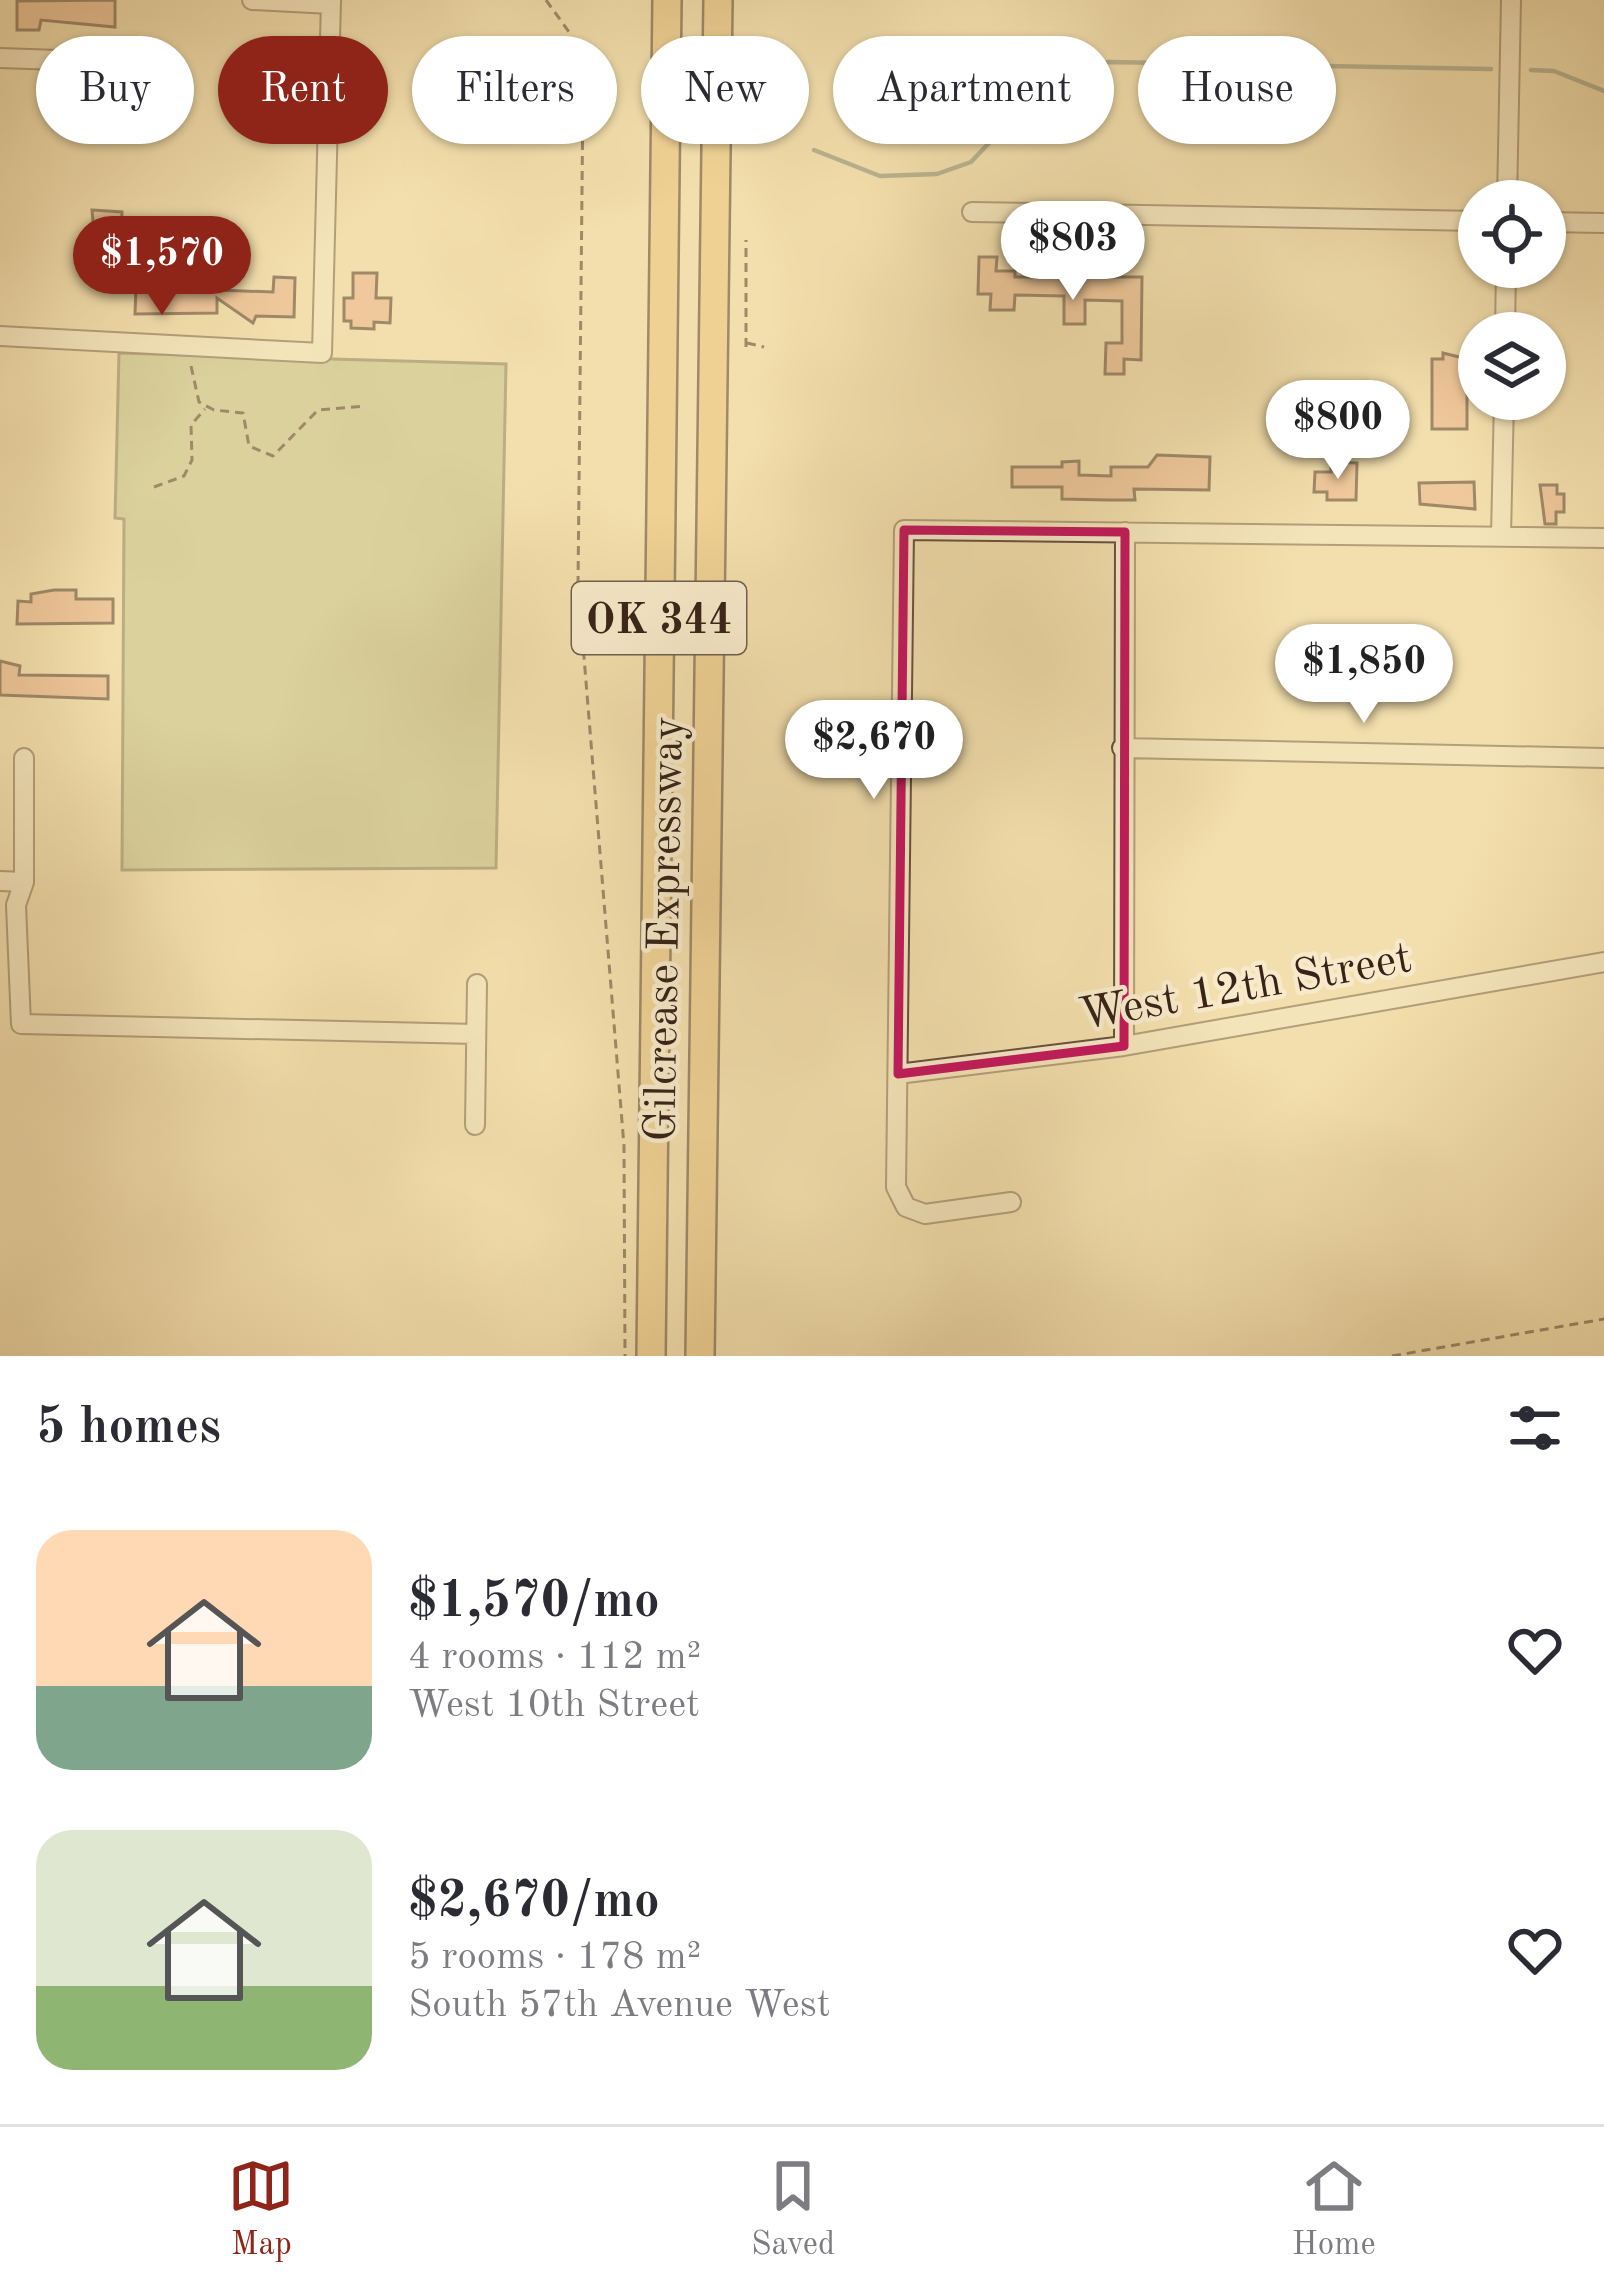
<!DOCTYPE html>
<html lang="en">
<head>
<meta charset="utf-8">
<style>
  body { margin:0; font-family:"Old Standard TT",serif; background:#f2f2f3; color:#2b2b33; height:100vh; display:flex; flex-direction:column; font-size:45px; white-space:nowrap }
  * { box-sizing:border-box; margin:0 }
  p { font-size:39px; color:#7c7c81 }
  .icon { flex:none; width:66px; height:66px; fill:none; stroke:currentColor; stroke-width:2; stroke-linecap:round; stroke-linejoin:round }
  .map { position:relative; height:1356px; overflow:hidden }
  .panel { display:flex; flex-direction:column; background:#fff; flex:1 }
  .panel>* { flex:none }
  .guide { position:absolute; left:36px; top:36px; width:1533px; height:108px; display:flex; gap:24px }
  .tools { position:absolute; left:1458px; top:180px; display:grid; gap:24px }
  .tools a { display:grid; place-items:center; width:108px; height:108px; border-radius:50%; background:#fff; box-shadow:0 3px 9px #0004; font-size:60px }
  .price { position:absolute; translate:-50% -102px; padding:0 27px; border-radius:42px; background:#fff; color:#222; font-size:39px; line-height:78px; filter:drop-shadow(0 3px 6px #0008) }
  .price::after { content:''; position:absolute; left:50%; top:72px; width:36px; height:27px; margin-left:-18px; background:inherit; clip-path:polygon(0 0,100% 0,50% 100%) }
  .price.selected { background:#8f2418; color:#fff }
  ul { padding:0; list-style:none }
  li { display:flex; align-items:center; gap:36px; height:300px; padding:0 36px }
  li span { display:grid; place-items:center; flex:none; width:336px; height:240px; border-radius:36px; color:#555 }
  li>.icon { margin-inline-start:auto }
  span .icon { width:144px; height:144px; fill:#fffc; stroke-width:1 }
  li b { font-size:51px }
  h2 { display:flex; justify-content:space-between; align-items:center; height:144px; padding:0 36px; font-size:51px }
  .chip { padding:0 42px; border-radius:54px; background:#fff; box-shadow:0 3px 9px #0004; font-size:42px; line-height:108px }
  .chip.selected { background:#8f2418; color:#fff }
  .tabs { display:flex; justify-content:space-around; align-items:center; height:168px; border-top:3px solid #e1e1e2; background:#fff; font-size:33px; color:#7c7c81 }
  .tabs a { display:grid; justify-items:center; gap:6px }
  .tabs .selected { color:#8f2418 }
  .map>svg:first-child { display:block }
  .green { fill:#bdc188; stroke:#7a7250; stroke-width:3 }
  .lines { fill:none; stroke-linecap:round; stroke-linejoin:round }
  .stream { stroke:#737f6e; stroke-width:4.5 }
  .building { fill:#eaae85; stroke:#382318; stroke-width:3 }
  .minor-casing { stroke:#67523d; stroke-width:22 }
  .highway-casing { stroke:#382318; stroke-width:32 }
  .path { stroke:#382318; stroke-width:3; stroke-dasharray:9 6; stroke-linecap:butt }
  .minor { stroke:#f7eaca; stroke-width:18 }
  .highway { stroke:#eac076; stroke-width:27 }
  .marked { fill:none; stroke:#c2185b; stroke-width:9; stroke-linejoin:round }
  .labels { text-anchor:middle; stroke-width:9; stroke-linejoin:round; paint-order:stroke }
  .shield { fill:#f7eaca; stroke:#715f4d; stroke-width:3 }
  .shield-label { font-size:42px; font-weight:bold; fill:#382318 }
  .street-label { font-size:45px; fill:#382318; stroke:#f7eaca }
</style>
</head>
<body>
<div class="map">
<svg width="1604" height="1356" viewBox="0 0 1604 1356">
  <rect width="100%" height="100%" fill="#f3dfad"/>
  <filter id="stains"><feTurbulence type="fractalNoise" baseFrequency=".00167" numOctaves="4"/><feColorMatrix values="0 0 0 0 .2 0 0 0 0 .09 0 0 0 0 .02 0 0 0 .5 -.17"/></filter>
  <radialGradient id="worn" r=".72"><stop offset=".6" stop-color="#630" stop-opacity="0"/><stop offset="1" stop-color="#630" stop-opacity=".3"/></radialGradient>
  <!-- green -->
  <path class="green" d="M119 353 506 364 496 868 122 870 124 519 115 518Z"/>
  <g class="lines">
    <!-- stream -->
    <path class="stream" d="M1531 70 1554 71 1604 91
      M515 109 550 119
      M814 150 880 176 937 174 971 162 1054 74 1109 62 1491 69"/>
  </g>
  <!-- building -->
  <path class="building" d="M115 0V27L41 20 39 30H17V1Z
    M95 83 118 84 117 136 94 135V124L50 122 51 88 95 89Z
    M92 210 122 212 120 255 96 254Z
    M979 257H997L996 271H1015V277H1142L1141 360 1124 359V374H1105L1106 343H1122V301L1085 300V324H1064V296L1015 295 1014 310H990L991 294H978Z
    M353 273H377L376 298H391L390 323 374 322V329L351 328V321H344V298H353Z
    M274 277 295 278 294 317 256 316 253 323 217 298V313L135 314 136 287 273 292Z
    M1443 353 1467 359V429H1432V359H1443Z
    M1157 455 1210 457 1209 490 1134 489 1135 500H1108L1062 499V487H1012V467H1062V462L1079 461V475L1111 476V467H1148Z
    M1331 462 1357 463 1356 500H1327V492H1314L1315 472H1331Z
    M1474 482 1475 509 1420 504 1419 483Z
    M1540 485H1557V494H1564V512H1556V524H1545Z
    M54 590H76V599H113V623L17 624 18 601 31 602V594Z
    M0 661 20 666 19 675 108 676V699L0 695Z"/>
  <g class="lines">
    <defs>
      <path id="minor" d="M252 0 331 4
        M0 58 117 62
        M1507 201 1511 0
        M972 212 1479 221
        M1545 222 1604 223
        M1505 333 1506 267
        M0 336 322 353 331 0
        M1501 536 1504 399
        M1122 748 1604 758
        M0 881 24 882V758
        M24 882 16 905 21 1024 476 1034
        M1124 1046 1125 532
        M898 1074 1124 1046 1604 962
        M475 1125 477 984
        M1011 1202 925 1214 906 1207 896 1187 904 530 1604 538"/>
      <path id="highway" d="M651 1356 667 0
        M700 1356 718 0"/>
    </defs>
    <!-- minor casing -->
    <use href="#minor" class="minor-casing"/>
    <!-- highway casing -->
    <use href="#highway" class="highway-casing"/>
    <!-- path -->
    <path class="path" d="M546 0 569 32 583 92 578 584 624 1146 625 1356
      M747 343 764 347
      M746 347V240
      M191 366 199 402 214 410 243 413 249 446 273 456 318 410 366 406
      M154 487 184 476 192 460 191 425 205 409
      M1392 1356 1604 1319"/>
    <!-- minor -->
    <use href="#minor" class="minor"/>
    <!-- highway -->
    <use href="#highway" class="highway"/>
  </g>
  <!-- marked area -->
  <path d="M0 0H1604V1356H0ZM904 530 1125 532 1124 1046 898 1074Z" fill="#f3dfad" fill-opacity=".55" fill-rule="evenodd"/>
  <path class="marked" d="M904 530 1125 532 1124 1046 898 1074Z"/>
  <g class="labels">
    <!-- shield labels -->
    <rect class="shield" x="572" y="582" width="174" height="72" rx="9"/>
    <g class="shield-label">
      <text x="659" y="633">OK 344</text>
    </g>
    <!-- street labels -->
    <g class="street-label">
      <text transform="translate(662 929) rotate(-89)" y="16">Gilcrease Expressway</text>
      <text transform="translate(1245 984) rotate(-10)" y="16">West 12th Street</text>
    </g>
  </g>
  <rect width="100%" height="100%" filter="url(#stains)"/>
  <rect width="100%" height="100%" fill="url(#worn)"/>
</svg>
<div class="tools">
<a><svg class="icon" aria-label="locate" viewBox="0 0 24 24"><circle cx="12" cy="12" r="6"/><path d="M12 2v4M12 18v4M2 12h4M18 12h4"/></svg></a>
<a><svg class="icon" aria-label="layers" viewBox="0 0 24 24"><path d="M12 4l9 5-9 5-9-5zM3 14l9 5 9-5"/></svg></a>
</div>
<b class="price" style="left:1073px;top:303px">$803</b>
<b class="price selected" style="left:162px;top:318px">$1,570</b>
<b class="price" style="left:1338px;top:482px">$800</b>
<b class="price" style="left:1364px;top:726px">$1,850</b>
<b class="price" style="left:874px;top:802px">$2,670</b>
<div class="guide">
<a class="chip">Buy</a>
<a class="chip selected">Rent</a>
<a class="chip">Filters</a>
<a class="chip">New</a>
<a class="chip">Apartment</a>
<a class="chip">House</a>
</div>
</div>
<section class="panel">
<h2>5 homes<svg class="icon" aria-label="filters" viewBox="0 0 24 24"><path d="M4 7h16M4 17h16"/><circle cx="9" cy="7" r="2"/><circle cx="15" cy="17" r="2"/></svg></h2>
<ul>
<li><span style="background:linear-gradient(#ffd9b3 65%,#7fa58c 0)"><svg class="icon" aria-label="home" viewBox="0 0 24 24"><path d="M3 11l9-7 9 7M6 9v11h12V9"/></svg></span><div><b>$1,570/mo</b><p>4 rooms · 112 m²</p><p>West 10th Street</p></div><svg class="icon" aria-label="heart" viewBox="0 0 24 24"><path d="M12 20l-8-8c-3-5 5-10 8-4 3-6 11-1 8 4z"/></svg></li>
<li><span style="background:linear-gradient(#dfe7d0 65%,#8fb573 0)"><svg class="icon" aria-label="home" viewBox="0 0 24 24"><path d="M3 11l9-7 9 7M6 9v11h12V9"/></svg></span><div><b>$2,670/mo</b><p>5 rooms · 178 m²</p><p>South 57th Avenue West</p></div><svg class="icon" aria-label="heart" viewBox="0 0 24 24"><path d="M12 20l-8-8c-3-5 5-10 8-4 3-6 11-1 8 4z"/></svg></li>
</ul>
</section>
<nav class="tabs">
<a class="selected"><svg class="icon" aria-label="map" viewBox="0 0 24 24"><path d="M3 6l6-2 6 2 6-2v14l-6 2-6-2-6 2zM9 4v14M15 6v14"/></svg>Map</a>
<a><svg class="icon" aria-label="saved" viewBox="0 0 24 24"><path d="M7 4h10v16l-5-4-5 4z"/></svg>Saved</a>
<a><svg class="icon" aria-label="home" viewBox="0 0 24 24"><path d="M3 11l9-7 9 7M6 9v11h12V9"/></svg>Home</a>
</nav>
</body>
</html>
